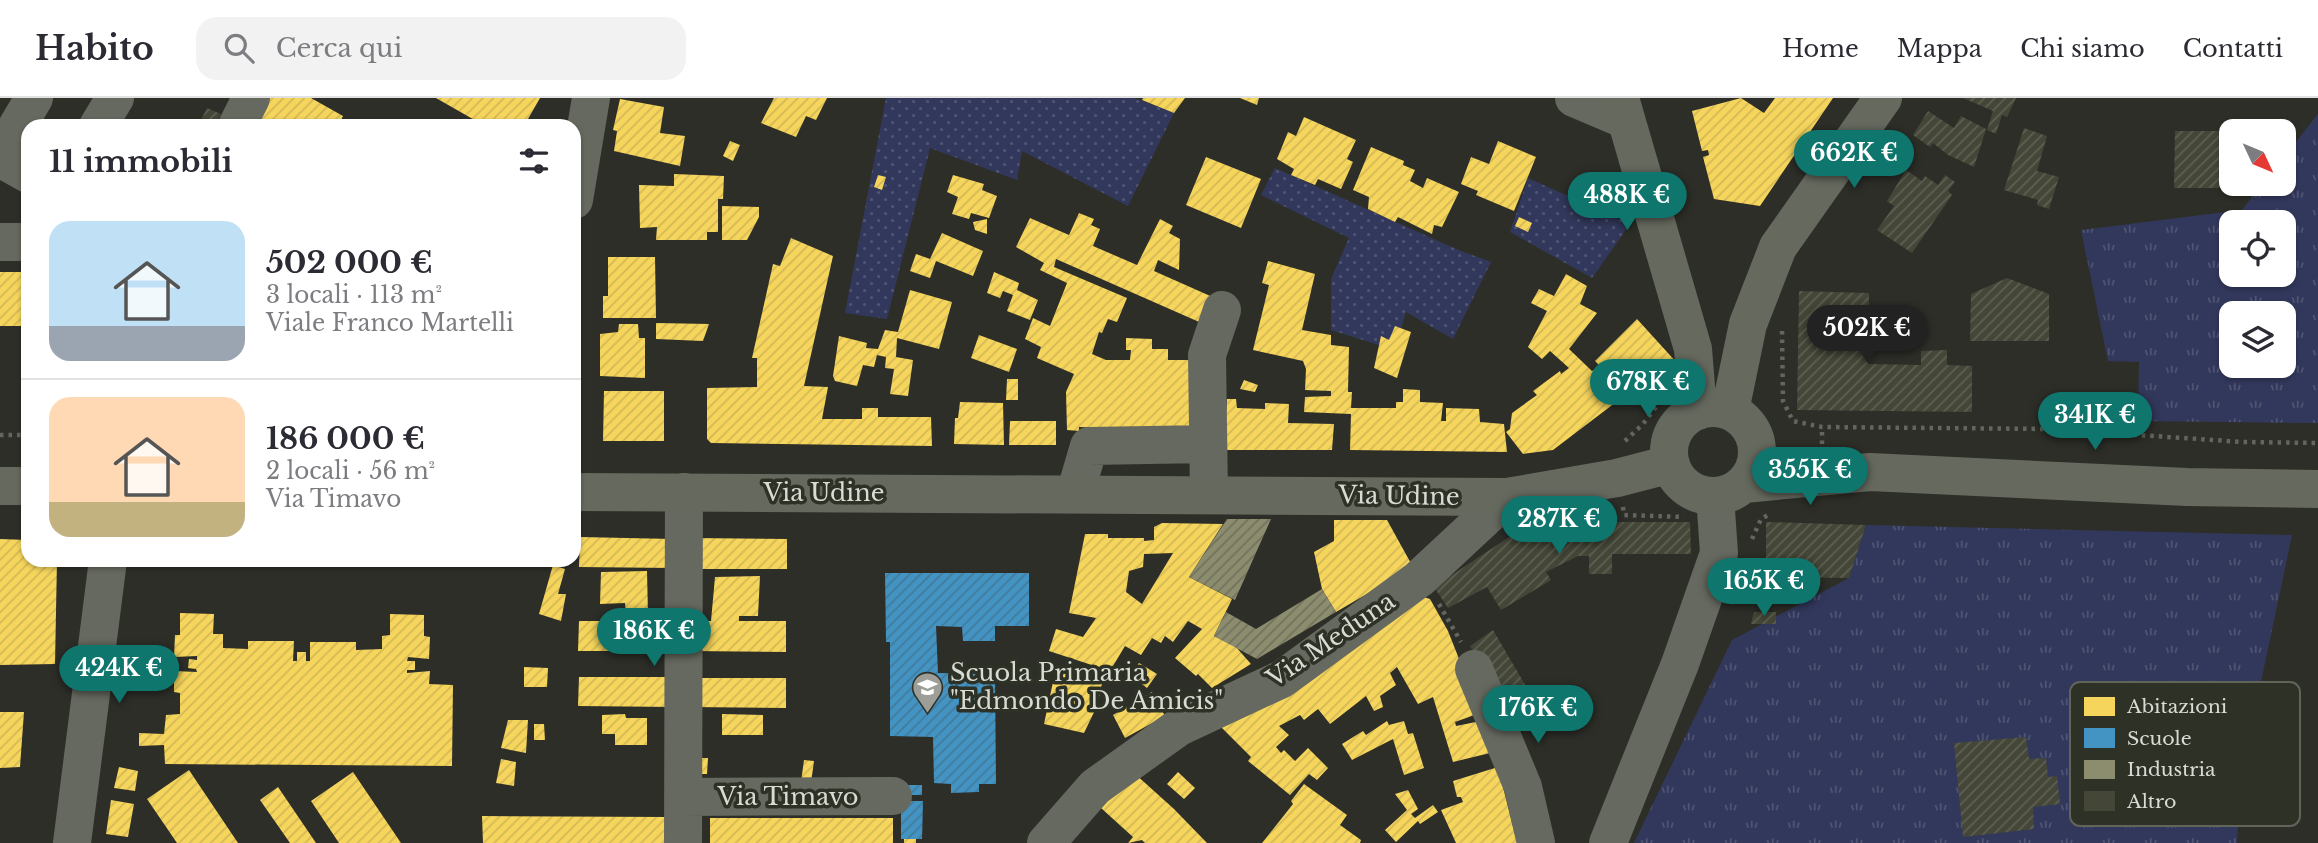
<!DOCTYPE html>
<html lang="it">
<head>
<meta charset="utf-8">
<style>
  body { margin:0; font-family:"Libre Baskerville",serif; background:#f2f2f3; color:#2b2b33; height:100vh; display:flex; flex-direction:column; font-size:26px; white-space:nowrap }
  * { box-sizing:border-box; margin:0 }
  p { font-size:23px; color:#7c7c81 }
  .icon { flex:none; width:38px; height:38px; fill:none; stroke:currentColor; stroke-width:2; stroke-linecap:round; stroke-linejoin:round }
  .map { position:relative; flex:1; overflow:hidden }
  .side { position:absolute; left:21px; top:21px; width:560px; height:448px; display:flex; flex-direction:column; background:#fff; border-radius:21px; box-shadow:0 2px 5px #0004 }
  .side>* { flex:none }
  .needle { width:46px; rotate:134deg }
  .controls { position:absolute; left:2219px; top:21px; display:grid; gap:14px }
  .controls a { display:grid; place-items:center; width:77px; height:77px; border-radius:14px; background:#fff; box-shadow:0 2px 5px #0004; font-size:35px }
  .price { position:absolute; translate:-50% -60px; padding:0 16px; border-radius:24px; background:#0f766e; color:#fff; font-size:23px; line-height:46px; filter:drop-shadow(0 2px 4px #0008) }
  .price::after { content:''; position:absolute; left:50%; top:42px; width:21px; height:16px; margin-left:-10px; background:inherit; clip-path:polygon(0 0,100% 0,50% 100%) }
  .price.current { background:#222; color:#fff }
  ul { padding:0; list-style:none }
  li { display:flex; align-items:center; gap:21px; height:175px; padding:0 28px }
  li+li { border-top:2px solid #e1e1e2 }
  li span { display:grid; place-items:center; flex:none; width:196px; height:140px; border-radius:21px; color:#555 }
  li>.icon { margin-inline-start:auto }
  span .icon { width:84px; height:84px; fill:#fffc; stroke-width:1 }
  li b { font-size:30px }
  h2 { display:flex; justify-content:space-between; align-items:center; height:84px; padding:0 28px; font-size:30px }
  header { display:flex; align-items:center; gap:42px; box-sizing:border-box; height:98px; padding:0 35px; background:#fff; border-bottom:2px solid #e1e1e2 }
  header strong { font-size:33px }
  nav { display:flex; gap:38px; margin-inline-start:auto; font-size:24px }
  .search { width:490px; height:63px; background:#f2f2f3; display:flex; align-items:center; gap:18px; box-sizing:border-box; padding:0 24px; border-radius:21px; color:#7c7c81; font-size:26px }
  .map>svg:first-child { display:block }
  .park { fill:url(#park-tufts); fill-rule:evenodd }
  .garden { fill:url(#garden-dots) }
  .homes { fill:url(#homes-hatch); fill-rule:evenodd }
  .schools { fill:url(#schools-hatch) }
  .industry { fill:url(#industry-hatch) }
  .building { fill:url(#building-hatch) }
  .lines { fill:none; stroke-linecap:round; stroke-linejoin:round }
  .path { stroke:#63655e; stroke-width:4.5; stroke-dasharray:3.5 5; stroke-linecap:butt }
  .minor { stroke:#66695f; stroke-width:38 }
  .major { stroke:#65695e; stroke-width:38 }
  .labels { text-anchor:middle; stroke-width:7; stroke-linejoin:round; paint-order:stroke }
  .street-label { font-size:24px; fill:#d8dbd3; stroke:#2e3125 }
  .poi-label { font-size:24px; fill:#d8dbd3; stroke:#2e3125; text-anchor:start }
  .key { fill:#2e3125; stroke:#616459; stroke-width:2 }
  .key-label { font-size:19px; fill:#d8dbd3 }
</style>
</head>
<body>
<header>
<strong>Habito</strong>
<div class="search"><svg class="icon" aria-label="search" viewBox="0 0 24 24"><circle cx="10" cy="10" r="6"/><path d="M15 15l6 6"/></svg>Cerca qui</div>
<nav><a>Home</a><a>Mappa</a><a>Chi siamo</a><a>Contatti</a></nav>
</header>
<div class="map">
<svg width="2318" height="745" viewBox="0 0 2318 745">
  <defs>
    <pattern id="park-tufts" width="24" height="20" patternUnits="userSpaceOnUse" patternTransform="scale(1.75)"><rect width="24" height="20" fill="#32385c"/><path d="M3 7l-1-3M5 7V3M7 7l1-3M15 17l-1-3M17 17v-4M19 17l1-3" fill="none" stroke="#4f5472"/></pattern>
    <pattern id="garden-dots" width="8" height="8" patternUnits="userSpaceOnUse" patternTransform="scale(1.75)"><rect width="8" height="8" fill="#32385c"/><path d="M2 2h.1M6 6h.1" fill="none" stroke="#4f5472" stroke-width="1.8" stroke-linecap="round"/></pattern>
    <pattern id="homes-hatch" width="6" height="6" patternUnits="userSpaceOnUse" patternTransform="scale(1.75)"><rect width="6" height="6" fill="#f6d55c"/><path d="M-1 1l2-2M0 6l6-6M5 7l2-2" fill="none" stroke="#d2b856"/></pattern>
    <pattern id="schools-hatch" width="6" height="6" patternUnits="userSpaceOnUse" patternTransform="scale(1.75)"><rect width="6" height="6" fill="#4393c3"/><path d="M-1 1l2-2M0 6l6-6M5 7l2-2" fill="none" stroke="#427b9b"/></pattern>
    <pattern id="industry-hatch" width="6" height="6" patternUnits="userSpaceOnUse" patternTransform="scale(1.75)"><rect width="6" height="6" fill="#8c8c6e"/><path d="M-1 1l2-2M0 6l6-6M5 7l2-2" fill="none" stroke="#72725e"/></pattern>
    <pattern id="building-hatch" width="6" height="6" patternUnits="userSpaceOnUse" patternTransform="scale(1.75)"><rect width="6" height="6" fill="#444637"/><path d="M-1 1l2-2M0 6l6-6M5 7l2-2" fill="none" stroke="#5e6053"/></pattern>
  </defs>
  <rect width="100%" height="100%" fill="#2d2e28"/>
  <!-- park -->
  <path class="park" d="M2318 16V325L2138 323 2139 264 2108 263 2081 132 2242 112 2262 86H2284V59ZM2231 124H2284V177H2231ZM2231 215H2284V268H2231Z
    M1866 427 2292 437 2240 683 2237 745H1634L1732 542 1849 480Z"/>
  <!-- garden -->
  <path class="garden" d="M886 0H1135L1174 15 1128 108 1022 53 1017 82 930 50 887 221 845 215Z
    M1275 70 1456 151 1491 164 1453 241 1406 214 1395 252 1331 232V181L1349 140 1261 97Z
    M1528 80 1630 126 1592 180 1510 134Z"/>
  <!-- homes -->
  <path class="homes" d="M262 0H311L343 18 338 28H264L258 25Z
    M436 0H540L524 28H485Z
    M774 0H827L816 22 806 18 796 39 761 25Z
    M1143 0H1185L1174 15 1142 2Z
    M1240 0H1259L1257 7Z
    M1741 0 1764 15 1775 0H1833L1760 108 1714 101 1703 59 1709 57 1708 52 1702 53 1692 13Z
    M620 1 664 9 660 35 685 38 680 68 614 53 617 33 613 32Z
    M1304 19 1356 42 1347 61 1353 64 1341 91 1318 81 1315 87 1291 77 1294 71 1277 61 1288 34 1296 38Z
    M730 43 740 47 733 63 723 58Z
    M1498 43 1536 59 1514 113 1476 97 1478 93 1461 86 1471 59 1489 66Z
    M1371 49 1404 63 1403 67 1415 72 1410 83 1423 90 1427 80 1459 94 1442 129 1434 127 1432 136 1398 119 1395 124 1368 111 1369 99 1353 92Z
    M1206 59 1261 81 1241 130 1186 107Z
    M674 76 724 78 723 101H718V134H707V142H656L657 129 640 130 639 87 674 88Z
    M878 77 886 79 882 92 874 89Z
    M953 77 984 86 982 92 997 98 989 120 971 115 969 121 952 116 958 99 947 94Z
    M722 108 759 109V119L747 142H722Z
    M1079 115 1094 121 1091 127 1100 131 1093 148 1137 167 1160 121 1173 128 1169 135 1180 141 1179 172 1158 162 1154 173 1217 201 1206 227 1056 161 1054 169 1127 200 1117 224 1108 221 1102 235 1099 234 1092 256 1106 262H1130L1131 252H1126V240L1152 241V251H1168V262H1193L1189 332 1079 329V333L1067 332 1066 294 1074 276 1037 260 1041 249 1025 241 1033 220 1050 228 1067 185 1040 172 1044 165 1016 149 1030 120 1069 137Z
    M1519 119 1532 125 1528 134 1515 128Z
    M987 121V136L975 132 973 124Z
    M942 135 983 153 973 178 936 163 930 180 910 173 916 156 930 161Z
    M791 140 833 158 804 288 828 289 822 321H862V310H878V319H931L932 348 711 345 707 341V290L757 289V260H752L773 166 780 168Z
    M608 159H655L656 220H603V198H608Z
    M1268 163 1315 176 1302 232 1331 237V247L1349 249 1348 294H1352L1351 310H1396V304H1403V291L1420 292V304L1443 305 1441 323H1446V310L1479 311 1480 324 1504 326 1507 354 1350 352 1351 316 1304 314 1305 299 1331 298V293L1305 292 1306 271 1303 263 1253 252 1269 187 1262 185Z
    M0 174H28V228H0Z
    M994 174 1019 185 1017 192 1038 202 1030 222 1007 213 1013 197 1003 193 1000 200 987 195Z
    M1566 176 1587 188 1580 206 1597 215 1569 251 1592 273 1600 268 1595 263 1637 221 1678 266 1637 304 1628 295 1553 352 1523 356 1506 334 1510 331 1512 315 1537 297 1533 293 1560 273 1561 276 1569 270 1550 253 1542 261 1528 249 1547 213 1531 205 1539 191 1554 198Z
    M910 192 952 204 939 251 897 240 896 259 913 262 908 298 890 296 894 271 885 270 886 259 877 257 874 269 863 267 857 288 835 283 833 278 839 238 867 245 866 250 878 251 885 232 898 234Z
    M656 225 709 226 703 243 656 241Z
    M619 226H638L639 240H645V280L600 278V236L618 234Z
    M1395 228 1411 234 1397 280 1374 270 1381 238 1389 242Z
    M979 237 1017 251 1009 274 971 260Z
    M1007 281H1018V302H1006Z
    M1244 282 1258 287 1255 294 1240 291Z
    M604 293H664V343H603Z
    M1227 301H1236L1237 310 1265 311V305L1289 306 1288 325 1334 326 1332 352H1224Z
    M960 304 1003 305 1004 347 954 346 955 320H958Z
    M1010 323H1056V347H1009Z
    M1334 422H1387L1413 469 1336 514 1322 491 1314 454 1334 443Z
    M1162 425 1223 426 1189 479 1232 501 1214 538 1236 549 1251 566 1212 590 1198 576 1196 578 1175 560 1202 531 1188 523 1173 544 1165 538 1161 545 1152 540 1141 557 1125 548 1110 573 1049 553 1056 531 1083 539 1096 520 1069 515 1085 436H1108V440H1144V443L1154 442V429ZM1173 455 1142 506 1126 494 1129 473 1143 469 1144 456Z
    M580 439 673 441V470L579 469Z
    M692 440 787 441V471H692Z
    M0 441 28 442V462H57L55 566 0 567Z
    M553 467 565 471 558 496H566L561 523 539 516Z
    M647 473 648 517H626L625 505 600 506 601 474Z
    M760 478 758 518H739V523H786V554L691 553 692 523H711L715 479Z
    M1417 497 1430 501 1448 533 1467 581 1477 616 1455 624 1456 628 1481 623 1490 655 1453 664 1433 599 1418 606 1397 569 1390 575 1396 587 1380 598 1383 609 1374 613 1366 598 1330 626 1318 611 1304 622 1300 617 1279 628 1289 637 1276 649 1281 655 1284 652 1295 663 1308 650 1328 670 1317 682 1309 676 1290 697 1248 663 1251 659 1219 627Z
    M180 515 214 516 213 536H223V550L248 551V543H294L293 563H297V554H306V563H310V544H356V552L382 551V538L390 537V516L424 517V538L430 539 429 561 408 559 407 563H415V572H407V575L430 573 429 586 453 587 452 668 165 666 164 647 139 648V635L164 636 166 617 180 616V595L174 594V573L197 574 196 571 188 570 189 561 197 562V558L174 559 175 537H180Z
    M579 523H673V553H578Z
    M1139 565 1157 576 1147 590 1130 577Z
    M524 569 548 570 547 589H524Z
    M1056 570 1103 581 1097 608 1084 635 1044 626Z
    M579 579H673V609L578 608Z
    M692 580H786V610L691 609Z
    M1152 594 1165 618 1125 640 1113 617Z
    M0 614H24L20 669 0 670Z
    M625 616 626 620H647V647H615V636H602V617Z
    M722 616 763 617V637H722Z
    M508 622H528L526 655 501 650Z
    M1387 623 1389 627 1404 623 1408 636 1413 635 1424 670 1404 677 1393 641 1352 662 1342 646 1363 633 1366 637Z
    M534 626H544L545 642H534Z
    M692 660H708L707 676H692Z
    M501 661 516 664 514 688 496 685Z
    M804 662 814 663 811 685 801 684Z
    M119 669 138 673 135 693 114 690Z
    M1498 669 1517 745H1456L1441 712 1463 704 1461 699H1457L1453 683Z
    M189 672 238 745H177L147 701Z
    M353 674 401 745H339L311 703Z
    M1178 674 1195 690 1184 701 1167 686Z
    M1134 675 1174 711 1207 745H1145L1142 742 1128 745 1133 739 1101 710Z
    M1304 686 1347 717 1340 727 1361 742 1360 745H1262L1293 706 1291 703Z
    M278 689 316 745H290L260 702Z
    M1408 692 1418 711 1411 716 1415 720 1433 707 1438 714 1420 726 1418 723 1396 744 1385 732 1407 712 1395 696Z
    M111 702 134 706 128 739 106 736Z
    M482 718 667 719V745H483Z
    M710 720H893V745H710Z
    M904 741H916V745H904Z"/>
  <!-- schools -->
  <path class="schools" d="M885 475H1029V528H995V543H963L962 529 936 528 938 575 995 576 996 686H979V694L951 695V686L934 685 933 639 890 638V544H886Z
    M901 687H922V697H900Z
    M901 703H923L922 741H901Z"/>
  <!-- industry -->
  <path class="industry" d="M1227 421H1271L1235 502 1189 479Z
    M1322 491 1336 514 1257 561 1214 538 1226 514 1256 531Z"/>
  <!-- building -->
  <path class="building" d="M1963 0H2016L2007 19 2002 17 1996 36 1987 32 1993 13Z
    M207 10 221 16 215 28 200 24Z
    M1928 13 1954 30 1961 18 1986 31 1974 69 1948 57 1933 45 1930 49 1913 37Z
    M2024 30 2047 38 2037 73 2059 79 2049 111 2037 107 2038 102 2004 92Z
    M2175 33H2219V90H2174Z
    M1906 72 1922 83 1925 78 1938 87 1945 77 1955 84 1948 93 1952 97 1912 155 1877 132 1894 108 1887 103Z
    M2007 180 2049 196V243H1970L1971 196Z
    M1799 193 1869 195 1868 266 1921 267V253L1947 252V267L1972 268V314L1797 312Z
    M1536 421 1549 440 1573 424H1690L1691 456H1612V476H1589V458H1578L1546 474 1551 482 1501 512 1487 489 1448 510 1434 489Z
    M1766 424 1866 427 1849 480 1766 479Z
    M1754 514H1776V526H1751Z
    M1493 532 1530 595 1502 609 1470 548Z
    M2026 639 2029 661 2046 660 2048 679 2057 678 2060 706 2033 709 2034 731 1963 739 1954 645Z"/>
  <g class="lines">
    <!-- path -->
    <path class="path" d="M1782 233 1783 303 1793 323 1822 329 2049 331 2243 344 2318 345
      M0 337H28
      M1625 343 1643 326 1663 300
      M1822 346V329
      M1623 409 1624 417 1684 419
      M1752 441 1761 421 1768 417
      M1439 506 1461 544"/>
    <!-- minor -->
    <path class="minor" d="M1574 0 1626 22
      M98 28 115 0
      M237 28 251 0
      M0 57 34 0
      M0 60 28 76
      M574 102 591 0
      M0 144H28
      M1075 396 1089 348 1208 346
      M1209 397 1207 257 1222 212
      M1474 571 1523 689 1536 745
      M683 699 893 698
      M72 745 108 462
      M683 745 684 394
      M1046 745 1095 689 1179 629 1282 581 1419 481 1507 399
      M1608 745 1680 566 1719 455 1715 398"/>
    <!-- major -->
    <path class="major" d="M1620 0 1693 251 1698 313
      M1669 354a44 44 0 1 1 88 0a44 44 0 1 1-88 0Z
      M1730 313 1748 226 1778 149 1883 0
      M1744 386 1870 374 2187 389 2318 391
      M0 388H28
      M574 394 1507 399 1617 380 1671 366"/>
  </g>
  <!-- icons -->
  <defs>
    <symbol id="school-pin" viewBox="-11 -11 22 30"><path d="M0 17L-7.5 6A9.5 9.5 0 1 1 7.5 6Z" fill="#9c9e97" stroke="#2e3125"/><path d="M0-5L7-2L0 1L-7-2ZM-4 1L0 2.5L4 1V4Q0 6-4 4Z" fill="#fff"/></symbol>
  </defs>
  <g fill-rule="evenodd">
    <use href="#school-pin" x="910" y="572" width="35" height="47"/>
  </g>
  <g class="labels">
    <!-- street labels -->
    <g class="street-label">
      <text x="824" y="403">Via Udine</text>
      <text transform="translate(1399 398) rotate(1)" y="8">Via Udine</text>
      <text transform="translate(1331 542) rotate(-34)" y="8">Via Meduna</text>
      <text x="788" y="707">Via Timavo</text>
    </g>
    <!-- poi labels -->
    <g class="poi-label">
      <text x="950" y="583">Scuola Primaria<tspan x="950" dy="28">"Edmondo De Amicis"</tspan></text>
    </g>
  </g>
  <!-- legend -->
  <rect x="2070" y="584" width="230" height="144" rx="10" class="key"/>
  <rect x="2084" y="599" width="31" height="19" fill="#f6d55c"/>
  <rect x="2084" y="630" width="31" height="20" fill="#4393c3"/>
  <rect x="2084" y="662" width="31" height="19" fill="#8c8c6e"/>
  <rect x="2084" y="693" width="31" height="20" fill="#444637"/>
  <g class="key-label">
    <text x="2127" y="615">Abitazioni</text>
    <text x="2127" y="647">Scuole</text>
    <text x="2127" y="678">Industria</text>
    <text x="2127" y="710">Altro</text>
  </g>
</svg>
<div class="controls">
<a><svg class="needle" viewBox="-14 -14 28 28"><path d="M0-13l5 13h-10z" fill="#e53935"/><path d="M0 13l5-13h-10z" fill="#7c7c81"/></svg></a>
<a><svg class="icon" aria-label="locate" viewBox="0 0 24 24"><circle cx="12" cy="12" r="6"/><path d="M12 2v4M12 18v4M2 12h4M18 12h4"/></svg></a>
<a><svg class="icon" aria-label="layers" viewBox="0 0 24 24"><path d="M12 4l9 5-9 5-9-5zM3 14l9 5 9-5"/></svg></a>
</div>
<b class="price" style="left:1854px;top:92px">662K €</b>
<b class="price" style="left:1627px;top:134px">488K €</b>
<b class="price current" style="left:1867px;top:267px">502K €</b>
<b class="price" style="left:1648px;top:321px">678K €</b>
<b class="price" style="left:2095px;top:354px">341K €</b>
<b class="price" style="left:1810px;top:409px">355K €</b>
<b class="price" style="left:1559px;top:458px">287K €</b>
<b class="price" style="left:1764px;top:520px">165K €</b>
<b class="price" style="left:654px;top:570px">186K €</b>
<b class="price" style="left:119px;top:607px">424K €</b>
<b class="price" style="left:1538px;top:647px">176K €</b>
<section class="side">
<h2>11 immobili<svg class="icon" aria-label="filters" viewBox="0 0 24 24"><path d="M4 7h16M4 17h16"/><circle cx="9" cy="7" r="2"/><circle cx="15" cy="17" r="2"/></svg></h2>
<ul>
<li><span style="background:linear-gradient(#bfe0f5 75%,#9aa5b1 0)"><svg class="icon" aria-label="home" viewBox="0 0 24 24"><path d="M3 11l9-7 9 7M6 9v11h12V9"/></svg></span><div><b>502 000 €</b><p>3 locali · 113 m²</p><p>Viale Franco Martelli</p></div></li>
<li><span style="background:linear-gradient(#ffd9b3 75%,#c2b280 0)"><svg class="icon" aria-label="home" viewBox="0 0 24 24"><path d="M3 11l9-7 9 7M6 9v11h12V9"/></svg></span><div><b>186 000 €</b><p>2 locali · 56 m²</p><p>Via Timavo</p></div></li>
</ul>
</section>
</div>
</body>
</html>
